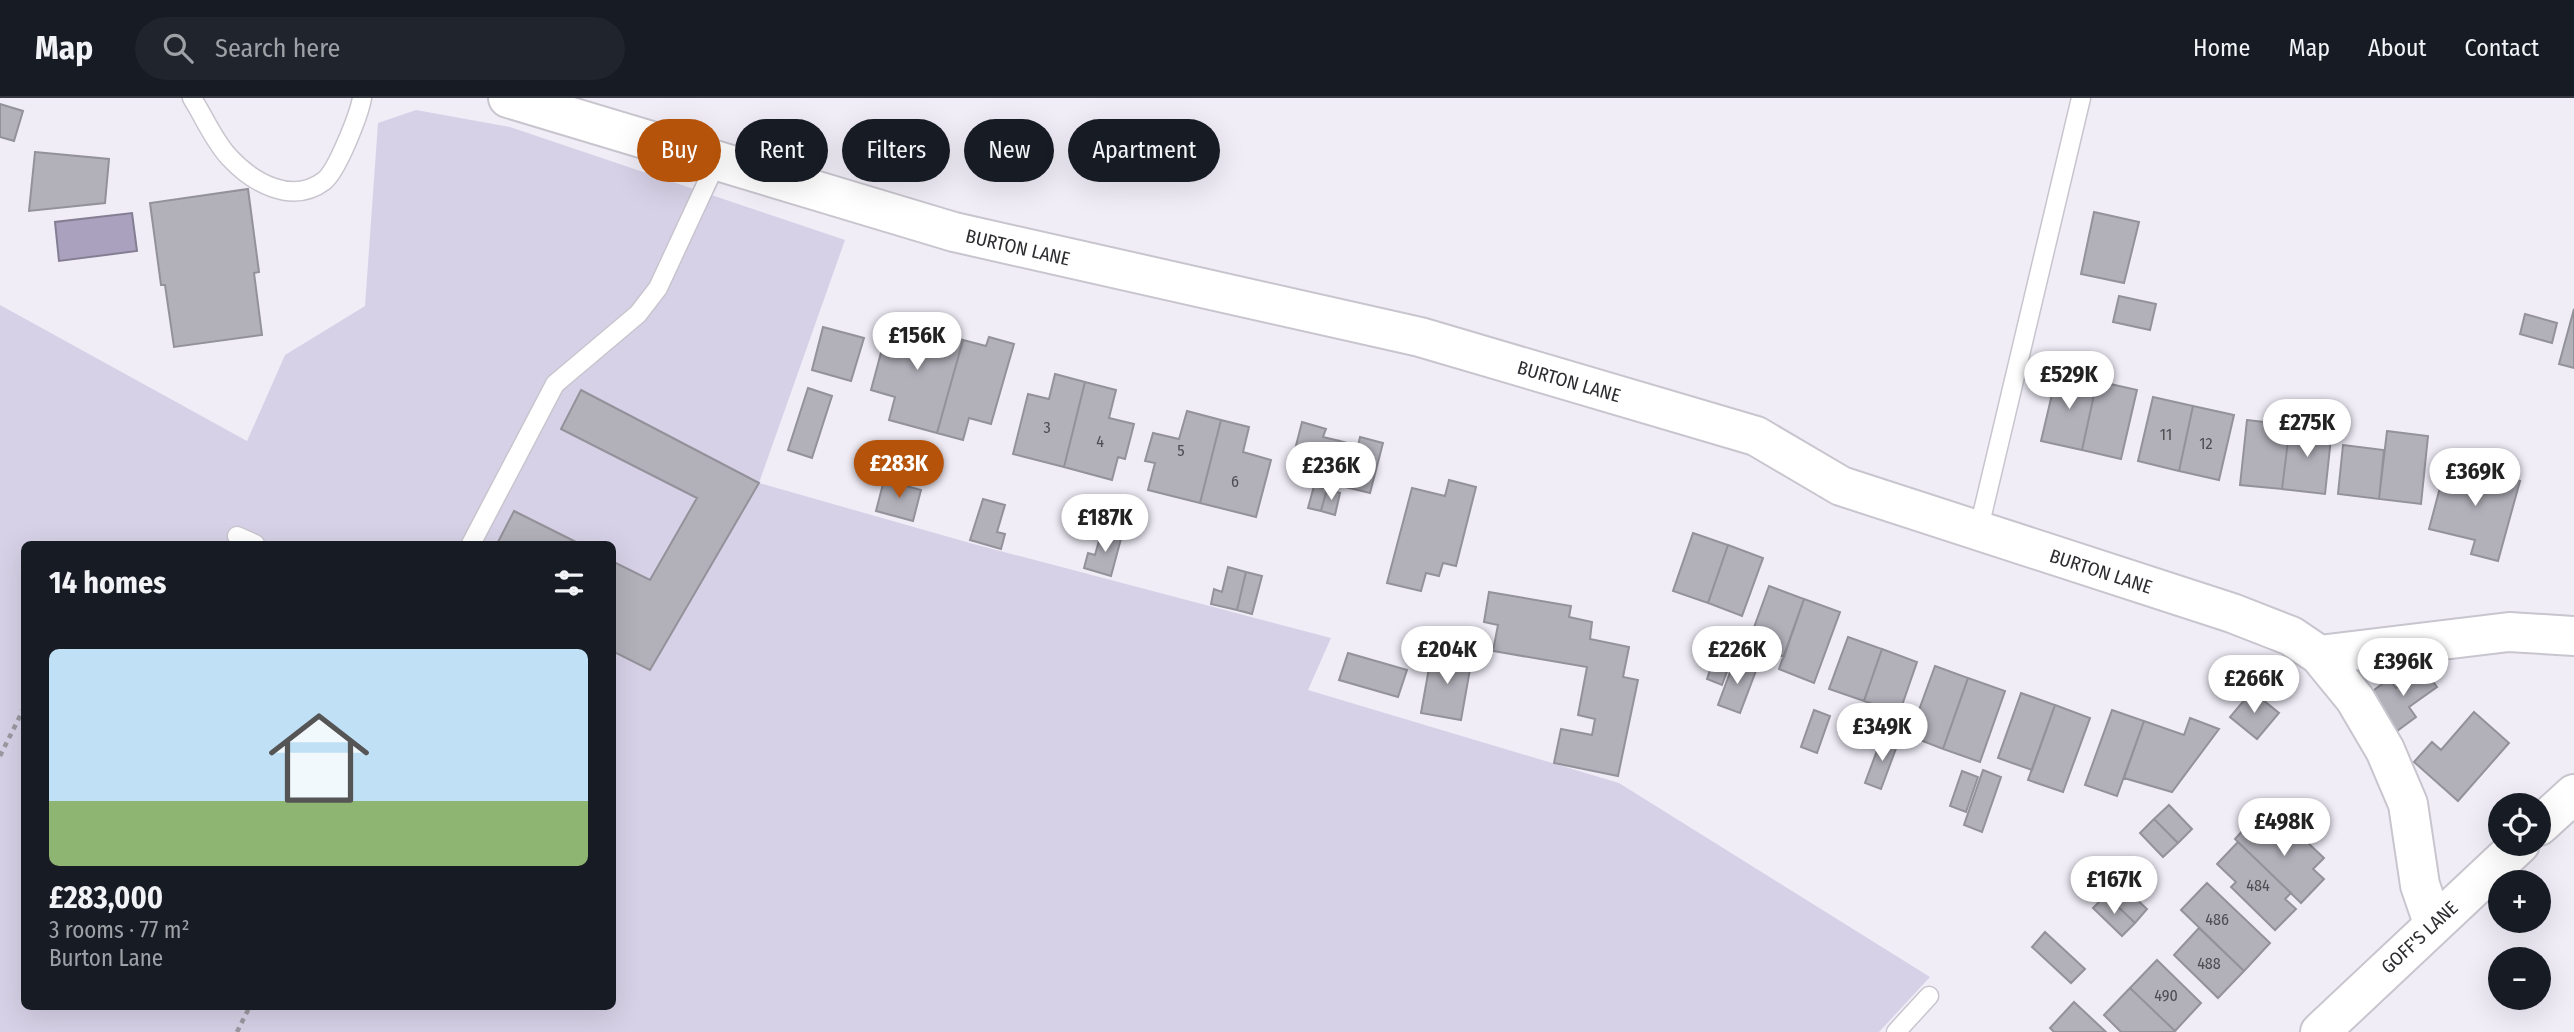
<!DOCTYPE html>
<html lang="en">
<head>
<meta charset="utf-8">
<style>
  body { margin:0; font-family:"Fira Sans Condensed",sans-serif; background:#20242c; color:#f1f3f6; height:100vh; display:flex; flex-direction:column; font-size:26px; white-space:nowrap }
  * { box-sizing:border-box; margin:0 }
  p { font-size:23px; color:#9ea1a6 }
  .icon { flex:none; width:38px; height:38px; fill:none; stroke:currentColor; stroke-width:2; stroke-linecap:round; stroke-linejoin:round }
  .map { position:relative; flex:1; overflow:hidden }
  .details { position:absolute; left:21px; top:443px; width:595px; height:469px; display:flex; flex-direction:column; background:#171b24; border-radius:10px; box-shadow:0 7px 28px #0002 }
  .details>* { flex:none }
  .banner { position:absolute; left:637px; top:21px; width:665px; height:63px; display:flex; gap:14px }
  .controls { position:absolute; left:2488px; top:695px; display:grid; gap:14px }
  .controls a { display:grid; place-items:center; width:63px; height:63px; border-radius:50%; background:#171b24; box-shadow:0 7px 28px #0002; font-size:35px }
  .price { position:absolute; translate:-50% -60px; padding:0 16px; border-radius:24px; background:#fff; color:#222; font-size:23px; line-height:46px; filter:drop-shadow(0 2px 4px #0008) }
  .price::after { content:''; position:absolute; left:50%; top:42px; width:21px; height:16px; margin-left:-10px; background:inherit; clip-path:polygon(0 0,100% 0,50% 100%) }
  .price.current { background:#b45309; color:#fff }
  ul { padding:0; list-style:none }
  li { display:grid; align-content:center; gap:14px; height:371px; padding:0 28px }
  li span { display:grid; place-items:center; height:217px; border-radius:10px; color:#555 }
  li>.icon { margin-inline-start:auto }
  span .icon { width:126px; height:126px; fill:#fffc; stroke-width:1 }
  li b { font-size:30px }
  h2 { display:flex; justify-content:space-between; align-items:center; height:84px; padding:0 28px; font-size:30px }
  .tag { padding:0 24px; border-radius:32px; background:#171b24; box-shadow:0 7px 28px #0002; font-size:24px; line-height:63px }
  .tag.current { background:#b45309; color:#fff }
  header { display:flex; align-items:center; gap:42px; box-sizing:border-box; height:98px; padding:0 35px; background:#171b24; border-bottom:2px solid #363941 }
  header strong { font-size:33px }
  nav { display:flex; gap:38px; margin-inline-start:auto; font-size:24px }
  .search { width:490px; height:63px; background:#20242c; display:flex; align-items:center; gap:18px; box-sizing:border-box; padding:0 24px; border-radius:38px; color:#9ea1a6; font-size:26px }
  .map>svg:first-child { display:block }
  .green { fill:#d7d1e7; fill-rule:evenodd }
  .water { fill:#a9a1be; stroke:#847e93; stroke-width:2 }
  .building { fill:#b2b0b9; stroke:#939199; stroke-width:2 }
  .lines { fill:none; stroke-linecap:round; stroke-linejoin:round }
  .service-casing { stroke:#c8c5ce; stroke-width:21 }
  .tertiary-casing { stroke:#c8c5ce; stroke-width:42 }
  .secondary-casing { stroke:#c8c5ce; stroke-width:42 }
  .path { stroke:#9b99a1; stroke-width:4.5; stroke-dasharray:5 5; stroke-linecap:butt }
  .service { stroke:#fff; stroke-width:18 }
  .tertiary { stroke:#fff; stroke-width:38 }
  .secondary { stroke:#fff; stroke-width:38 }
  .labels { text-anchor:middle; stroke-width:7; stroke-linejoin:round; paint-order:stroke }
  .number-label { font-size:16px; fill:#4e4d52 }
  .street-label { font-size:19px; fill:#2d2c30; stroke:#fff }
</style>
</head>
<body>
<header>
<strong>Map</strong>
<div class="search"><svg class="icon" aria-label="search" viewBox="0 0 24 24"><circle cx="10" cy="10" r="6"/><path d="M15 15l6 6"/></svg>Search here</div>
<nav><a>Home</a><a>Map</a><a>About</a><a>Contact</a></nav>
</header>
<div class="map">
<svg width="2574" height="934" viewBox="0 0 2574 934">
  <rect width="100%" height="100%" fill="#f0edf7"/>
  <!-- green -->
  <path class="green" d="M416 12 510 29 845 142 759 385 970 445 1331 540 1308 592 1619 685 1930 879 1879 934H0V207L247 343 285 257 365 208 378 25ZM24 446H612V908H24Z"/>
  <!-- water -->
  <path class="water" d="M132 115 137 153 59 163 55 124Z"/>
  <!-- building -->
  <path class="building" d="M0 6 23 13 14 43 0 39Z
    M35 54 109 61 105 105 29 113Z
    M248 91 259 174 254 175 262 237 174 249 165 187H161L150 105Z
    M2094 114 2139 124 2124 185 2081 176Z
    M2119 198 2156 206 2150 232 2113 224Z
    M2574 211V270L2559 266Z
    M2525 216 2557 225 2552 245 2520 236Z
    M920 218 944 225 942 236 963 242 937 335 889 322 895 299 871 292 890 221 917 229Z
    M823 229 864 240 851 283 812 272Z
    M989 239 1014 246 991 326 969 320 963 342 937 335 963 242 986 248Z
    M2057 275 2097 283 2082 352 2041 343Z
    M1055 276 1085 284 1064 369 1013 356 1028 296 1049 301Z
    M2097 283 2137 292 2121 361 2082 352Z
    M1085 284 1116 292 1109 320 1134 326 1125 361 1118 359 1112 382 1064 369Z
    M808 290 832 298 812 360 788 352Z
    M581 292 759 385 650 572 612 553V463L650 482 697 400 561 331Z
    M2153 299 2193 308 2179 373 2138 363Z
    M2193 308 2234 317 2219 382 2179 373Z
    M1187 313 1221 322 1200 405 1148 392 1155 365 1145 363 1153 335 1179 341Z
    M1221 322 1249 329 1243 354 1271 362 1256 419 1200 405Z
    M2247 322 2290 327 2282 391 2240 387Z
    M1302 324 1326 331 1323 339 1340 343 1329 385 1289 375Z
    M2290 327 2332 331 2325 396 2282 391Z
    M2387 333 2428 338 2421 406 2379 401Z
    M1360 339 1383 345 1370 395 1329 385 1340 343 1358 348Z
    M2343 347 2384 352 2379 401 2338 396Z
    M2447 363 2520 383 2498 463 2471 456 2475 442 2429 431Z
    M884 382 921 392 913 423 876 413Z
    M1449 382 1476 389 1456 468 1443 465 1439 478 1426 475 1421 493 1387 485 1412 390 1445 398Z
    M1314 388 1327 391 1321 413 1308 410Z
    M1327 391 1340 395 1335 417 1321 413Z
    M983 401 1005 407 997 434 1005 436 1001 451 970 442Z
    M514 413 580 446H497Z
    M1102 432 1122 437 1111 478 1084 470 1088 455 1095 457Z
    M1693 435 1728 447 1708 505 1673 493Z
    M1728 447 1763 460 1742 518 1708 505Z
    M1228 469 1246 474 1237 512 1211 506 1214 491 1222 494Z
    M1246 474 1262 478 1252 516 1237 512Z
    M1769 488 1804 501 1784 559 1748 546Z
    M1489 494 1571 508 1569 519 1592 524 1590 541 1629 549 1623 579 1638 582 1618 678 1554 665 1561 631 1592 637 1595 621 1578 617 1587 569 1493 553 1498 527 1484 524Z
    M1804 501 1840 514 1814 585 1779 571Z
    M1848 539 1882 551 1864 603 1829 591Z
    M1882 551 1917 564 1899 616 1864 603Z
    M1717 552 1733 557 1722 587 1707 581Z
    M1432 553 1472 560 1461 622 1421 615Z
    M1348 555 1407 572 1398 599 1339 582Z
    M1735 561 1757 570 1740 615 1718 607Z
    M1935 568 1968 580 1943 651 1920 642 1925 627 1915 623Z
    M2423 570 2437 589 2409 609 2416 619 2397 633 2370 595 2389 581 2396 590Z
    M1968 580 2005 593 1980 664 1943 651Z
    M2252 593 2279 615 2257 641 2230 619Z
    M2021 595 2055 607 2032 672 1998 660Z
    M2055 607 2090 620 2063 694 2028 682Z
    M1814 612 1830 618 1817 655 1801 649Z
    M2112 612 2144 623 2117 698 2085 687Z
    M2474 614 2509 645 2458 703 2414 664 2432 644 2441 652Z
    M2190 620 2219 631 2172 694 2124 680 2144 623 2184 637Z
    M1882 639 1898 645 1881 691 1865 685Z
    M1983 672 2001 679 1982 734 1964 727Z
    M1962 673 1978 679 1966 714 1950 708Z
    M2169 707 2192 731 2178 745 2154 721Z
    M2254 720 2278 743 2291 729 2324 760 2313 771 2324 781 2301 805 2235 741Z
    M2154 721 2178 745 2163 759 2140 735Z
    M2238 744 2291 795 2285 801 2296 811 2275 832 2231 789 2236 784 2217 766Z
    M2118 784 2147 811 2135 825 2106 797Z
    M2207 785 2270 845 2244 873 2181 812Z
    M2106 797 2135 825 2122 838 2093 810Z
    M2199 830 2244 873 2218 900 2174 857Z
    M2045 834 2085 871 2071 885 2032 849Z
    M2157 862 2201 905 2175 933 2130 890Z
    M2130 890 2175 933 2173 934H2121L2104 917Z
    M2074 904 2106 934H2054L2050 930Z"/>
  <g class="lines">
    <defs>
      <path id="service" d="M192 0C204 19 214 43 229 59 253 85 292 107 324 83 337 73 359 17 362 0
        M1978 434 2081 0
        M237 438 255 446
        M471 446 555 286 638 216 658 190 717 63
        M1896 934 1929 898"/>
      <path id="tertiary" d="M508 0 954 134 1420 239 1756 338 1841 388 2232 515 2291 538 2319 557 2355 601 2385 652 2408 706 2420 787 2433 825
        M2319 557 2509 534 2574 538"/>
      <path id="secondary" d="M2539 728 2574 696
        M2320 934 2520 746"/>
    </defs>
    <!-- service casing -->
    <use href="#service" class="service-casing"/>
    <!-- tertiary casing -->
    <use href="#tertiary" class="tertiary-casing"/>
    <!-- secondary casing -->
    <use href="#secondary" class="secondary-casing"/>
    <!-- path -->
    <path class="path" d="M0 658 24 610
      M237 934 250 908"/>
    <!-- service -->
    <use href="#service" class="service"/>
    <!-- tertiary -->
    <use href="#tertiary" class="tertiary"/>
    <!-- secondary -->
    <use href="#secondary" class="secondary"/>
  </g>
  <g class="labels">
    <!-- number labels -->
    <g class="number-label">
      <text x="1047" y="335">3</text>
      <text x="2166" y="342">11</text>
      <text x="1100" y="349">4</text>
      <text x="2206" y="351">12</text>
      <text x="1181" y="358">5</text>
      <text x="1235" y="389">6</text>
      <text x="2258" y="793">484</text>
      <text x="2217" y="827">486</text>
      <text x="2209" y="871">488</text>
      <text x="2166" y="903">490</text>
    </g>
    <!-- street labels -->
    <g class="street-label">
      <text transform="translate(1018 149) rotate(13)" y="7">BURTON LANE</text>
      <text transform="translate(1569 283) rotate(16)" y="7">BURTON LANE</text>
      <text transform="translate(2101 473) rotate(18)" y="7">BURTON LANE</text>
      <text transform="translate(2419 839) rotate(-43)" y="7">GOFF'S LANE</text>
    </g>
  </g>
</svg>
<div class="controls">
<a><svg class="icon" aria-label="locate" viewBox="0 0 24 24"><circle cx="12" cy="12" r="6"/><path d="M12 2v4M12 18v4M2 12h4M18 12h4"/></svg></a>
<a>+</a>
<a>−</a>
</div>
<b class="price" style="left:917px;top:274px">£156K</b>
<b class="price" style="left:2069px;top:313px">£529K</b>
<b class="price" style="left:2307px;top:361px">£275K</b>
<b class="price current" style="left:899px;top:402px">£283K</b>
<b class="price" style="left:1331px;top:404px">£236K</b>
<b class="price" style="left:2475px;top:410px">£369K</b>
<b class="price" style="left:1105px;top:456px">£187K</b>
<b class="price" style="left:1447px;top:588px">£204K</b>
<b class="price" style="left:1737px;top:588px">£226K</b>
<b class="price" style="left:2403px;top:600px">£396K</b>
<b class="price" style="left:2254px;top:617px">£266K</b>
<b class="price" style="left:1882px;top:665px">£349K</b>
<b class="price" style="left:2284px;top:760px">£498K</b>
<b class="price" style="left:2114px;top:818px">£167K</b>
<div class="banner">
<a class="tag current">Buy</a>
<a class="tag">Rent</a>
<a class="tag">Filters</a>
<a class="tag">New</a>
<a class="tag">Apartment</a>
</div>
<section class="details">
<h2>14 homes<svg class="icon" aria-label="filters" viewBox="0 0 24 24"><path d="M4 7h16M4 17h16"/><circle cx="9" cy="7" r="2"/><circle cx="15" cy="17" r="2"/></svg></h2>
<ul>
<li><span style="background:linear-gradient(#bfe0f5 70%,#8fb573 0)"><svg class="icon" aria-label="home" viewBox="0 0 24 24"><path d="M3 11l9-7 9 7M6 9v11h12V9"/></svg></span><div><b>£283,000</b><p>3 rooms · 77 m²</p><p>Burton Lane</p></div></li>
</ul>
</section>
</div>
</body>
</html>
